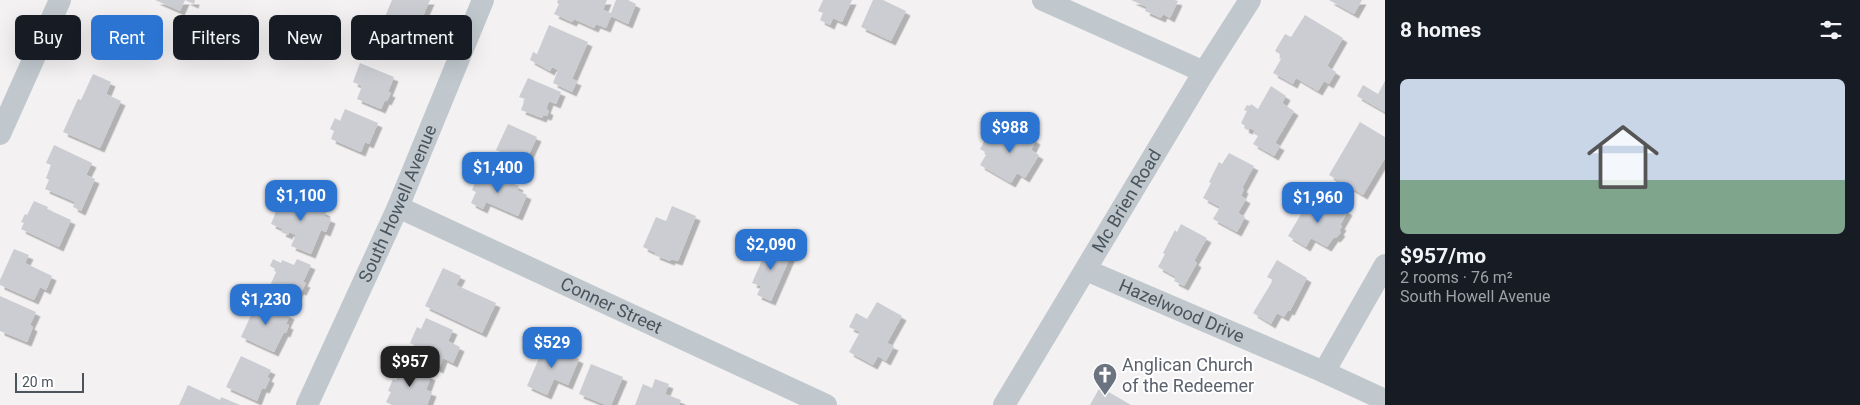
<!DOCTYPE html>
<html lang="en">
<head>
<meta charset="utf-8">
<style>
  body { margin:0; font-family:Roboto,sans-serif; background:#242831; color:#f1f3f6; height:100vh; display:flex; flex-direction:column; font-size:19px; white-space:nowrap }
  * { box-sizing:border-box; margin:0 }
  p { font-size:16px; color:#9ea1a6 }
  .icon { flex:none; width:28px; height:28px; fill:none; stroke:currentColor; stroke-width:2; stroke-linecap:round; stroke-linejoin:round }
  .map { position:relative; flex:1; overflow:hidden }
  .details { display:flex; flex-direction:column; background:#171b24; width:475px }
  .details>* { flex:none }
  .guide { position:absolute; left:15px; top:15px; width:475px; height:45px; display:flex; gap:10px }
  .scale { position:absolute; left:15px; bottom:12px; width:69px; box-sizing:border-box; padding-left:5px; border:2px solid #4a545c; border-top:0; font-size:14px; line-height:18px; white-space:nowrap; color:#4a545c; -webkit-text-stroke:4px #fff; paint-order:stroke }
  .price { position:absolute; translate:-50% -42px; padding:0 11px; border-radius:10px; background:#2b74d2; color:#fff; font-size:16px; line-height:32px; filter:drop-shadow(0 1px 2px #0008) }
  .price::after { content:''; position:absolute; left:50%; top:30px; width:15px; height:11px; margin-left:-8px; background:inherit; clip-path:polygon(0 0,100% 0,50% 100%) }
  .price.on { background:#222; color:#fff }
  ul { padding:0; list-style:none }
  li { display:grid; align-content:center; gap:10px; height:265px; padding:0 15px }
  li span { display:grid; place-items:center; height:155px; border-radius:8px; color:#555 }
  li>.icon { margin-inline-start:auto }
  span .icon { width:90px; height:90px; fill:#fffc; stroke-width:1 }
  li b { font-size:21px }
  h2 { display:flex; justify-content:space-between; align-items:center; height:60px; padding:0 15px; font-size:21px }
  .pill { padding:0 18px; border-radius:8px; background:#171b24; box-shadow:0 5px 20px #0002; font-size:18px; line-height:45px }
  .pill.on { background:#2b74d2; color:#fff }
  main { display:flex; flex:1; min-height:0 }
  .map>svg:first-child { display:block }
  .building { fill:#cbcdd2; filter:url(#shadow) }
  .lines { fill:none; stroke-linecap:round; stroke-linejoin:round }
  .minor { stroke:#c0c8ce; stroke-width:22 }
  .labels { text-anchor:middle; stroke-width:4; stroke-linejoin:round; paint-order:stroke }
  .street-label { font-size:18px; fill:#4a545c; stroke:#fff }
  .worship-label { font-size:18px; fill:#5b616d; stroke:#fff; text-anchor:start }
</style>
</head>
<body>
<main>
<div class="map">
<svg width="1385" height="405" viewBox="0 0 1385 405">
  <defs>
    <filter id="shadow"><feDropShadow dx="4.5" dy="4.5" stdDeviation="0" flood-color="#0004"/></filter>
  </defs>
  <rect width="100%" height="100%" fill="#f3f1f1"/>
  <!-- building -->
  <path class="building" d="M155 0H195L194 4 185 0 180 11Z
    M392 0H430L419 25 422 27 417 39 414 37 408 49 371 34 378 16 384 19Z
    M558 0H607L603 10 611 13 616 0H628L636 4 628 24 611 16 606 28 596 24 594 28 574 19 572 22 554 14 559 4 557 3Z
    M823 0H852L842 22 833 18 830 25 820 20 823 13 818 11Z
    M873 0H883L906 11 891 41 861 27Z
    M1131 0H1175L1178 1 1170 18 1163 14 1161 18 1145 11 1147 7Z
    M1329 0H1362L1354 14Z
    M1305 15 1343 38 1327 66 1336 72 1329 84 1324 81 1318 91 1296 78 1293 84 1273 73 1281 59 1279 58 1281 55 1275 51 1285 34 1291 37Z
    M549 25 588 42 572 79 577 81 572 92 553 83 558 70 552 67 550 71 530 60 533 52 537 54Z
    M360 63 394 77 388 92 391 93 387 101 385 100 381 109 357 99 362 86 353 82Z
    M93 74 111 82 106 94 121 101 100 148 63 132 78 99 81 100Z
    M528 78 561 92 556 104 549 101 546 109 549 111 547 116 543 115 542 118 521 110 525 99 519 97Z
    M1385 81V112L1357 96 1363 85 1378 94Z
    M1271 86 1286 96 1282 103 1294 111 1275 143 1280 146 1274 156 1253 144 1258 136 1253 133 1255 131 1250 128 1248 130 1244 128 1245 126 1241 123 1247 111 1244 110 1247 105 1250 106 1251 104 1258 109Z
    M345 109 378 123 369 144 365 142 361 152 331 139 334 131 330 129 335 118 340 121Z
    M1004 122 1036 140 1031 150 1039 155 1025 178 1017 173 1011 183 980 165 987 153 980 149 985 140 991 144Z
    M1360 122 1385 137V158L1363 195 1329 175Z
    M508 124 537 137 525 163 530 166 525 177 502 167 508 155 496 150Z
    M54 145 92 163 86 175 95 179 81 211 73 207 75 202 45 189 49 180 46 178 51 165 46 163Z
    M1229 153 1254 166 1242 188 1244 189 1241 196 1246 199 1238 213 1245 217 1237 232 1213 219 1220 207 1203 198 1211 183 1209 182 1219 162 1222 164Z
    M485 171 519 186 517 190 527 195 518 216 486 202 483 209 471 203 476 192 472 190 475 183 479 184Z
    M283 194 326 212 324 216 331 219 326 232 321 230 311 254 291 246 296 235 289 232 288 235 281 232 283 229 271 224Z
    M1310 199 1332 212 1336 204 1348 211 1340 225 1342 226 1339 231 1341 232 1336 238 1334 237 1327 247 1311 238 1306 247 1288 236Z
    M34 201 48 207 47 209 71 220 59 247 21 229 24 223 21 222 25 214 27 215Z
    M672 206 696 216 678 261 671 259 670 261 655 255 656 253 643 247 656 217 666 221Z
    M1181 224 1207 238 1194 261 1197 263 1184 286 1174 281 1176 277 1158 267 1165 254 1163 253 1175 230 1177 232Z
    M770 242 784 248V252L791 255 771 301 757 295 761 286 752 283Z
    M14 249 29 255 25 263 52 276 46 290 40 287 34 300 0 285V280Z
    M273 259 281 263 282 260 294 265 297 259 311 265 303 282 306 283 302 291 299 290 295 299 269 288 277 270 270 266Z
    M1277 260 1307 278 1290 311 1288 310 1284 317 1277 313 1271 324 1253 313 1273 280 1267 277Z
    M443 268 461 276 456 285 496 303 482 333 425 306Z
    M0 296 36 312 30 325 33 327 27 342 0 331Z
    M258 300 290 315 286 324 289 325 286 333 284 332 274 352 241 337Z
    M877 302 902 316 887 343 894 346 886 361 878 356 873 365 849 352 860 332 849 327 856 313 867 319Z
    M426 318 453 330 448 341 460 347 453 363 443 358 439 369 409 355 414 345 410 343 417 327 421 329Z
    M545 344 559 350 560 347 568 350 567 353 579 359 568 385 554 379 547 395 527 386Z
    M241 356 271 370 267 377 270 379 265 389 262 388 257 401 226 387Z
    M403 364 431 376 426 390 432 392 427 405H392L386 402 391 392 388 391 393 379 396 380Z
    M591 364 623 377 611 405H606L579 394Z
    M655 379 669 384 665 394 681 400 679 405H635L643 384 652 388Z
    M188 385 220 400 221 397 240 405H179Z
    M1100 387 1131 405H1090Z"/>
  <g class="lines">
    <!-- minor -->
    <g class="minor">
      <path d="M1043 0 1204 72"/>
      <path d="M0 134 60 0"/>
      <path id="s1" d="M398 207 826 405"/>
      <path id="s2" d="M1086 270 1324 372 1385 400"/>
      <path d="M1324 372 1385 265"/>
      <path id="s3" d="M307 405 398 207 483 0"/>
      <path id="s4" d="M1004 405 1204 72 1250 0"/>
    </g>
  </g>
  <!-- icons -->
  <defs>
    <symbol id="church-pin" viewBox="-11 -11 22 30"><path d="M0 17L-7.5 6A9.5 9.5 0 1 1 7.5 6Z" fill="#6b7280" stroke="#fff"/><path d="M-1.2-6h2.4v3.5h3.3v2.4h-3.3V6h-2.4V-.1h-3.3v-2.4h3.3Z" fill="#fff"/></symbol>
  </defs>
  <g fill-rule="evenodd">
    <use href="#church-pin" x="1091" y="361" width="28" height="38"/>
  </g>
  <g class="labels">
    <!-- street labels -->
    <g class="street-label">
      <text dy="6" stroke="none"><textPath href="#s4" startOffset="238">Mc Brien Road</textPath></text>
      <text dy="6" stroke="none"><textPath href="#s3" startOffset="221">South Howell Avenue</textPath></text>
      <text dy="6" stroke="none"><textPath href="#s1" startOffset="235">Conner Street</textPath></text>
      <text dy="6" stroke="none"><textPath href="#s2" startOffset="104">Hazelwood Drive</textPath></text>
    </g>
    <!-- worship labels -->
    <g class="worship-label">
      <text x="1122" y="371">Anglican Church<tspan x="1122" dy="21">of the Redeemer</tspan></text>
    </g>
  </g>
</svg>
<div class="scale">20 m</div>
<b class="price" style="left:1010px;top:154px">$988</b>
<b class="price" style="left:498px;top:194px">$1,400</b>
<b class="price" style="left:301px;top:222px">$1,100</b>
<b class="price" style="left:1318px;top:224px">$1,960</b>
<b class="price" style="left:771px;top:271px">$2,090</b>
<b class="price" style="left:266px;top:326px">$1,230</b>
<b class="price" style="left:552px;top:369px">$529</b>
<b class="price on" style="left:410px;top:388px">$957</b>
<div class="guide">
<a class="pill">Buy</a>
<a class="pill on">Rent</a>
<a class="pill">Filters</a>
<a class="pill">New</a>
<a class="pill">Apartment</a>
</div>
</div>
<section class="details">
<h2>8 homes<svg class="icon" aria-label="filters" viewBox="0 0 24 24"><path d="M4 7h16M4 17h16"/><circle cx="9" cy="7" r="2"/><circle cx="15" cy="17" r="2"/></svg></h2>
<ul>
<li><span style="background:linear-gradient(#c9d6e8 65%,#7fa58c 0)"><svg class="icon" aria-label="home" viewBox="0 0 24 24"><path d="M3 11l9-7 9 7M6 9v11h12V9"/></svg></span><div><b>$957/mo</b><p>2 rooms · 76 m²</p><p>South Howell Avenue</p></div></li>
</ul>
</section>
</main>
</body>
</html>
